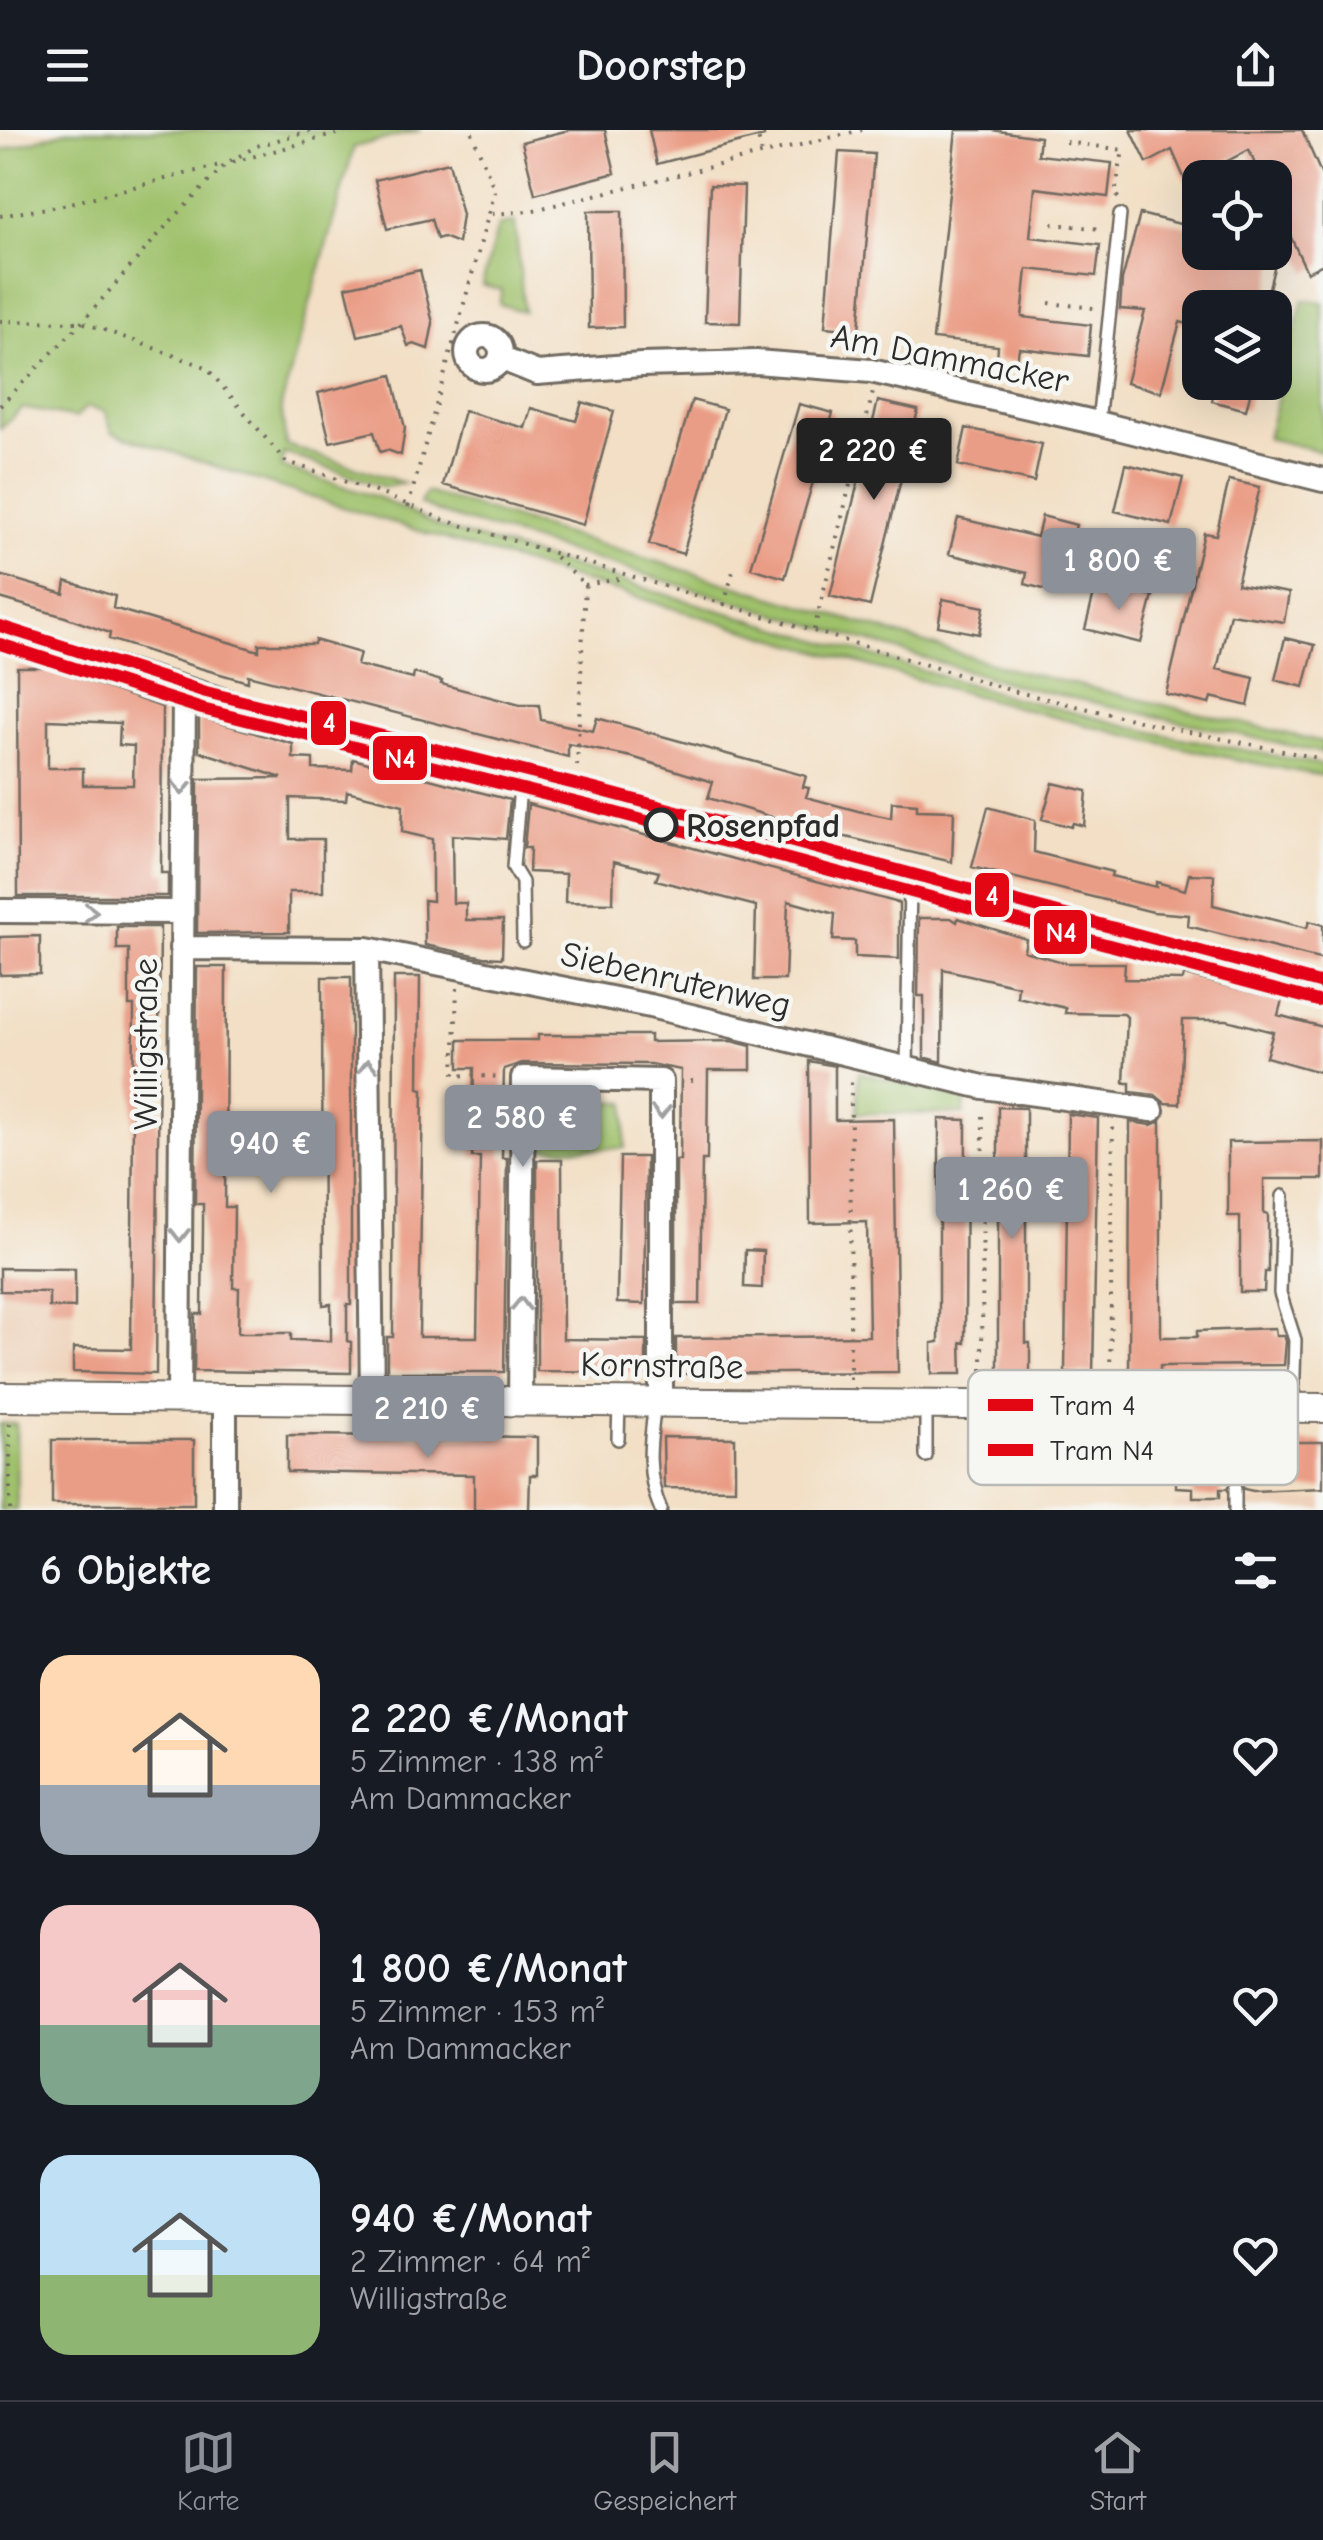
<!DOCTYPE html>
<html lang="de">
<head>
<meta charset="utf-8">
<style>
  body { margin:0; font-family:"Comic Neue",sans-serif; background:#20242c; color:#f1f3f6; height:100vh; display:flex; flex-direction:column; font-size:38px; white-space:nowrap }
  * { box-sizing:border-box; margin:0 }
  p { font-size:32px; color:#9ea1a6 }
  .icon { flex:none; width:55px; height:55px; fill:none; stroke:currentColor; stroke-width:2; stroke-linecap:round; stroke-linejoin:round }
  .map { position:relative; height:1380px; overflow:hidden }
  .side { display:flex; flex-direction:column; background:#171b24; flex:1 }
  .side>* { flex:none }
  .tools { position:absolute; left:1182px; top:30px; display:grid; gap:20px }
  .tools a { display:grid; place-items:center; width:110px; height:110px; border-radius:20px; background:#171b24; box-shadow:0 10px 40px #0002; font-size:50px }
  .price { position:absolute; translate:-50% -85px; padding:0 22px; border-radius:10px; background:#8c9099; color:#fff; font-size:32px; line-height:65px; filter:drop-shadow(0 2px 5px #0008) }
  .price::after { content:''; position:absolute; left:50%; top:60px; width:30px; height:22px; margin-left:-15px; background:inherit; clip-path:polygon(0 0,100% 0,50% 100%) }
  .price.current { background:#222; color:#fff }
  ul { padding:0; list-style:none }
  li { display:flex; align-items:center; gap:30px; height:250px; padding:0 40px }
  li span { display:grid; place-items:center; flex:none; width:280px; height:200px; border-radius:30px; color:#555 }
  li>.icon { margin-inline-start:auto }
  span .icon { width:120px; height:120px; fill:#fffc; stroke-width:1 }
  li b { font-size:42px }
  h2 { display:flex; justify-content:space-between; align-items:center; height:120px; padding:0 40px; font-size:42px }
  header { display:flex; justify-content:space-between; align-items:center; height:130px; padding:0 40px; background:#171b24; font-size:45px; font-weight:700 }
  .menu { display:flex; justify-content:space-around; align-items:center; height:140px; border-top:2px solid #363941; background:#171b24; font-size:28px; color:#9ea1a6 }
  .menu a { display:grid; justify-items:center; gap:5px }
  .menu .current { color:#8c9099 }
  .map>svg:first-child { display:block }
  .built { fill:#eed2ba }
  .green { fill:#9fc16a; stroke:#65764a; stroke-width:2.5 }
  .building { fill:#ea9d86; fill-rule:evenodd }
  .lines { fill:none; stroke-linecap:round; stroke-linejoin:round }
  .service-casing { stroke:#716a61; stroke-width:16 }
  .minor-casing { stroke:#716a61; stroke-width:28 }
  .tertiary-casing { stroke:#716a61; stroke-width:32 }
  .path { stroke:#716a61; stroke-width:4; stroke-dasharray:2.5 8; stroke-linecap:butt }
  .service { stroke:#fff; stroke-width:11 }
  .minor { stroke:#fff; stroke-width:22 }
  .tertiary { stroke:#fff; stroke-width:28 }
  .tram-1-casing { stroke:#f6f6f2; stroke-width:20 }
  .tram-2-casing { stroke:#f6f6f2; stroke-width:20 }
  .tram-1 { stroke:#e30613; stroke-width:12 }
  .tram-2 { stroke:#e30613; stroke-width:12 }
  .oneway { stroke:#a0a0a0 }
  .stop-dot { fill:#f6f6f2; stroke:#2b2b2b; stroke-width:5 }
  .labels { text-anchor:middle; stroke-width:9; stroke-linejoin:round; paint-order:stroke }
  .street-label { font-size:35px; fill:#2b2b2b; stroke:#f6f6f2 }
  .stop-label { font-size:35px; font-weight:bold; fill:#2b2b2b; stroke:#f6f6f2; text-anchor:start }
  .key { fill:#f6f6f2; stroke:#b9b9b6; stroke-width:2.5 }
  .key-label { font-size:28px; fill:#2b2b2b }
  .line-badge { stroke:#f6f6f2; stroke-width:4 }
  .badge-label { font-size:28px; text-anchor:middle; font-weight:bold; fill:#fff }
</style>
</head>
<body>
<header><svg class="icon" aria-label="menu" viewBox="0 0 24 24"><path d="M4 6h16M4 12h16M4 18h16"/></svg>Doorstep<svg class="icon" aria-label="share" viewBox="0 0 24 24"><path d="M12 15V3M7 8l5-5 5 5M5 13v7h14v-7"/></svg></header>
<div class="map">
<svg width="1323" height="1380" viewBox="0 0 1323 1380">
  <rect width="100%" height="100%" fill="#f6f6f2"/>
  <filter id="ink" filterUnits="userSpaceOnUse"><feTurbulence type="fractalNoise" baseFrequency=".01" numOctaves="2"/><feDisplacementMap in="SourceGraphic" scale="20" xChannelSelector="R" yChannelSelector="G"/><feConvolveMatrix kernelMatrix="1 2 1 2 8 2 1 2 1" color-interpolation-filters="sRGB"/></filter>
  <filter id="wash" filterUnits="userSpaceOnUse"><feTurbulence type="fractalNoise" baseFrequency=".0048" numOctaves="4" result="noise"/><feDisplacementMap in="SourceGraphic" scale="40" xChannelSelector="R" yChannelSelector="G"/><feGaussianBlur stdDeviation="2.25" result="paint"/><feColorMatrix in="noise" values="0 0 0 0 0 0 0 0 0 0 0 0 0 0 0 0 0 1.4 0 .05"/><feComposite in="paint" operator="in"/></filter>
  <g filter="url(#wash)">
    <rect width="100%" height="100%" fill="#f2dfc5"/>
    <!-- built -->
    <path class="built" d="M0 1138 75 1139 73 1242 0 1241Z
      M1323 1369V1380H1174V1373Z"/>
    <!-- green -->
    <path class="green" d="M69 0H421L354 17 281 276 286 315 404 353 385 357 284 323 281 337 377 367 442 398 1011 567 1165 605 1323 635V646C1128 612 939 557 750 501 536 438 323 373 112 302L105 281 86 277 76 288 22 278 0 299V21Z
      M515 92 524 182 499 174 502 160 482 155 498 96Z
      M1303 170 1323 172V322L1267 308Z
      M426 362 1018 541 1323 612V623L1015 555 446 385 420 374Z
      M859 942 965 969 964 984 857 983Z
      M543 971 626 972 625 1018 542 1019Z
      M0 1294H16L17 1380H0Z"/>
    <g id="blocks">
      <!-- building -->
      <path class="building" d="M569 0H605L615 43 535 64 522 12Z
        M649 0H763L764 6 657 34Z
        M956 0H992L1040 7 1038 25 1112 33 1108 67 1035 58 1030 107 1100 115 1096 146 1027 139 1022 187 1091 195 1088 226 1019 218 1017 232 997 230 998 216 933 209Z
        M1131 0H1302L1323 48V134L1307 142 1275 73V48H1261L1249 20 1186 52 1172 20 1147 33Z
        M839 22 874 24 859 200 825 197Z
        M449 32 462 85 458 113 443 107 437 109 431 89 387 99 375 50Z
        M710 55 744 56 740 193 705 192Z
        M588 81H622L623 197 589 198Z
        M1140 84 1200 99V122H1278L1264 178H1200V197L1180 192 1161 262 1126 253 1145 181 1120 179 1122 150Z
        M420 140 433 193 428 219 414 214 408 216 401 196 358 206 346 157Z
        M392 245 405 298 401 325 387 320 380 322 374 302 330 312 318 263Z
        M1216 252H1253L1246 280 1212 271Z
        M692 270 725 279 683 424 649 414Z
        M878 271 918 280 870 476 830 466Z
        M582 272 614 281 583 395 443 355 464 281 525 298 531 278 576 291Z
        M799 274 833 283 785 448 751 438Z
        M966 298 1042 314 1034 352 958 335Z
        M1126 334 1183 348 1171 395 1115 381Z
        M1229 350 1260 357 1237 454 1289 463 1284 492 1230 484 1217 539 1254 548 1248 576 1211 567 1209 574 1166 564 1204 403 1216 405Z
        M1042 386 1076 395 1058 463 1025 454 1027 443 949 424 958 388 1037 407Z
        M0 445 64 464 66 451 115 466 113 478 259 521V514H314L315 510 360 523 357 535 413 549 414 543 442 551 441 554 520 575H539L541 590 593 601 597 588 806 646 803 657 809 658 806 667 858 681 891 688 892 672 917 674V680L954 681 952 732 816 700 708 668 713 652 632 627 568 614V627L248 545V552L196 537 109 509 110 503 65 487 0 468Z
        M1097 452 1153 466 1141 513 1085 499Z
        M943 469 984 477 979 504 938 496Z
        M1285 508 1315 515 1304 557 1275 550Z
        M17 537H46L162 577 161 743H168V766H18ZM48 590 120 593 119 615 134 616 133 655H83V638H48Z
        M199 587 293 614V628L313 629V639L352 640 353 629 510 670 506 709 452 705 453 773H466V790H503L502 828 484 827 425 815 424 770 432 771V709L402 702 403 675 347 661 346 670 290 668V709H323V762H289V802L197 803 198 649 282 648 199 621Z
        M1053 653 1087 661 1084 696 1073 693 1071 697 1042 689Z
        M528 674 899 773V829L855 827V811L833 810 835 784 788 771 785 850H754L756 776 656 750 659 742 614 731 613 773 565 772 566 744 529 742 530 718H524Z
        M988 677 1035 690 1034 722 1112 742 1111 746 1156 757V752L1185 760 1189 744 1214 745 1213 775 1307 798 1309 791 1323 795V830L1188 796 1189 785 1153 782 972 737Z
        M919 788H951L957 792 958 788 1026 809 1024 821 1066 833H1125L1124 849 1183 850 1184 845 1282 870 1278 885 1323 897V926L1319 942 1266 927 1273 902 1227 890H1183L1180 974 1165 973 1155 965 1130 962V953H1124L1127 887 1124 884 1065 883 1066 878 1017 867 1018 856 943 839 942 932 924 927V866H918Z
        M117 797H160L156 1244 73 1242V1218L131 1219 134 876H129V819H117Z
        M40 806V844L0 845V807Z
        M197 837H226L225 1077H234L233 1158H239L238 1203H291V1210L331 1211V1174L323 1175 322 847H351V1174H347V1211L351 1212V1243L194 1241 195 1184H202L203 1096V1074H195Z
        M394 847H420L419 958 423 959 419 1207H477L480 1027H472L474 938H459V910H538V905H650V912L731 911 751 916V940H708L707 1030H702L700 1174H676V1030H680L681 940 650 934 522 933 504 939 502 1028H507L504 1242H387V1207H393Z
        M809 931 835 936V990L894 989 898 1242 676 1244V1208L869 1206 867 1092 810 1093Z
        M998 977 1026 978V1213H1030V1243H998Z
        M1068 984 1098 988 1093 1243H1065Z
        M939 989 966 990 965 1213 961 1212 962 1244H932V1213L939 1212Z
        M1161 991V1207H1197V1201L1275 1198 1276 1206H1284L1286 1211 1284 1235 1160 1236V1244H1129L1130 992 1151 995Z
        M1323 1011V1049H1264V1084H1268V1142H1265L1264 1162H1240V1086H1228V1012Z
        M620 1027H646L644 1174 617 1173Z
        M537 1030H562L563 1209 646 1210V1242L537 1241Z
        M745 1120 763 1121 762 1158 744 1157Z
        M0 1138 75 1139V1178L49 1177V1162L0 1161Z
        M287 1305 537 1307V1345H530L529 1380H474V1345L287 1342Z
        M663 1307 735 1308V1359L664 1358Z
        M52 1310H194V1374H52Z
        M1244 1312H1323V1358L1253 1361 1244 1359 1240 1351 1234 1350 1226 1359H1220V1367H1193V1358L1176 1357V1313H1226L1229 1320 1236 1322 1242 1319Z"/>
    </g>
  </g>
  <g filter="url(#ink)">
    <use href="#blocks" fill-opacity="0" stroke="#716a61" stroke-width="2.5"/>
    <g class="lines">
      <defs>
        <path id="service" d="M1098 293 1120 85
          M521 646 513 737 522 752 523 811
          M907 940 910 751
          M1283 1066 1280 1163 1295 1210 1293 1278
          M655 1273C650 1312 645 1343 661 1380
          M618 1309 619 1272
          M1235 1313 1236 1278
          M926 1326V1275
          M1235 1380V1359"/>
        <path id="minor" d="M467 223a17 17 0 1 1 34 0a17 17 0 1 1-34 0Z
          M500 228 537 243 641 235 756 232 871 241 1098 293 1323 350
          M0 502 255 580 521 646 1323 859
          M0 781 181 782
          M181 818 367 819 650 876 983 957 1152 980
          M367 819 372 1270
          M179 1268 184 561
          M225 1269V1380
          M520 1271 523 948 661 951V1273"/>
        <path id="tertiary" d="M0 1267 1323 1278"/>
      </defs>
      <!-- service casing -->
      <use href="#service" class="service-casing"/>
      <!-- minor casing -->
      <use href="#minor" class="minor-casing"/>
      <!-- tertiary casing -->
      <use href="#tertiary" class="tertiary-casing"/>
      <!-- path -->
      <path class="path" d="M756 0 762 24
        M1066 12 1123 20 1115 64 1120 70
        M233 32 351 0
        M492 84 530 81 862 0
        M0 86 59 76 224 34
        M1052 94 1102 99
        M1049 173 1094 178
        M0 191 82 192 206 237 285 331 387 366 444 390 1013 561 1169 598 1323 629
        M453 214 468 219
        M0 276 82 192 166 96 227 33 257 16 312 0
        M408 377 495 61 471 0
        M556 427 585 455
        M585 455 625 448
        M724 475 734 438
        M814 500 873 262
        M577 636 585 455
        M457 858 454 945 503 947
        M680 951H700
        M850 1249 851 949
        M982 1251 983 980
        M1110 1252 1113 996
        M10 1380V1290"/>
      <!-- service -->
      <use href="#service" class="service"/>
      <!-- minor -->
      <use href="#minor" class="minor"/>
      <!-- tertiary -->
      <use href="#tertiary" class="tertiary"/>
      <defs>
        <path id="tram-1" d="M0 496 206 562 595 659 1323 854"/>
        <path id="tram-2" d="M0 514 202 579 591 676 1318 871"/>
      </defs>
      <!-- tram-1 casing -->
      <use href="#tram-1" class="tram-1-casing"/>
      <!-- tram-2 casing -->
      <use href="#tram-2" class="tram-2-casing"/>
      <!-- tram-1 -->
      <use href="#tram-1" class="tram-1"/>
      <!-- tram-2 -->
      <use href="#tram-2" class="tram-2"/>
    </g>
    <!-- one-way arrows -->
    <defs><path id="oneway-chevron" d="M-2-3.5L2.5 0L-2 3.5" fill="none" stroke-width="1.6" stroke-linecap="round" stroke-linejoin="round" transform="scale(2.5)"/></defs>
    <g class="oneway">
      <use href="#oneway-chevron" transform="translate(182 658) rotate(91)"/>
      <use href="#oneway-chevron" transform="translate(91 782)"/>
      <use href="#oneway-chevron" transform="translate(368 936) rotate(-91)"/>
      <use href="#oneway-chevron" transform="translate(661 982) rotate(90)"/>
      <use href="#oneway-chevron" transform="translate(180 1105) rotate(90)"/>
      <use href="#oneway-chevron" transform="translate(521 1174) rotate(-89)"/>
    </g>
  </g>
  <!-- markers -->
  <circle class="stop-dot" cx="661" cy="695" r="15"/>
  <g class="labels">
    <!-- street labels -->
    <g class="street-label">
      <text transform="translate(950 228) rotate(11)" y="12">Am Dammacker</text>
      <text transform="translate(676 849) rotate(13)" y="12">Siebenrutenweg</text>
      <text transform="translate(145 914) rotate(-90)" y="12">Willigstraße</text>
      <text transform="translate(662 1235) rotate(1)" y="12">Kornstraße</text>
    </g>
    <!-- stop labels -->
    <g class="stop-label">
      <text x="686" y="707">Rosenpfad</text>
    </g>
  </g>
  <!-- legend -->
  <rect x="968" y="1240" width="330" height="115" rx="15" class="key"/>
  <rect x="988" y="1269" width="45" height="12" fill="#e30613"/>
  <rect x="988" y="1314" width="45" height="12" fill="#e30613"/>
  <g class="key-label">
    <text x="1050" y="1285">Tram 4</text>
    <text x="1050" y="1330">Tram N4</text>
  </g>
  <g class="line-badge">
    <rect x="309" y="569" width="39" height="48" rx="10" fill="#e30613"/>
    <rect x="371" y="604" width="58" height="48" rx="10" fill="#e30613"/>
    <rect x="973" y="741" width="38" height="48" rx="10" fill="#e30613"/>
    <rect x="1032" y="778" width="57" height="48" rx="10" fill="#e30613"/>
  </g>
  <g class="badge-label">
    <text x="329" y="602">4</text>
    <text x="400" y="638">N4</text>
    <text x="992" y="775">4</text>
    <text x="1061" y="812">N4</text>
  </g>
</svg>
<div class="tools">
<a><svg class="icon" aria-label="locate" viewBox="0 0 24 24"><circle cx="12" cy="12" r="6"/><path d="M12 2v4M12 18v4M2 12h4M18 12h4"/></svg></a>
<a><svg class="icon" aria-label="layers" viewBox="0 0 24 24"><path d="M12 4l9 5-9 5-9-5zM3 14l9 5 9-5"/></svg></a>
</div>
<b class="price current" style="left:874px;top:373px">2 220 €</b>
<b class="price" style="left:1119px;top:483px">1 800 €</b>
<b class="price" style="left:523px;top:1040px">2 580 €</b>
<b class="price" style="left:271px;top:1066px">940 €</b>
<b class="price" style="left:1012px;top:1112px">1 260 €</b>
<b class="price" style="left:428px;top:1331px">2 210 €</b>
</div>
<section class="side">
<h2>6 Objekte<svg class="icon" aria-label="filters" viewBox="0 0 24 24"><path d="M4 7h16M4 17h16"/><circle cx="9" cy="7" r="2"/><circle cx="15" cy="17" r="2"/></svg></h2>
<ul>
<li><span style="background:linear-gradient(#ffd9b3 65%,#9aa5b1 0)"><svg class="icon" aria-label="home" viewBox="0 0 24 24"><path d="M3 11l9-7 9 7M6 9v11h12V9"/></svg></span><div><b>2 220 €/Monat</b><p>5 Zimmer · 138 m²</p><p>Am Dammacker</p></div><svg class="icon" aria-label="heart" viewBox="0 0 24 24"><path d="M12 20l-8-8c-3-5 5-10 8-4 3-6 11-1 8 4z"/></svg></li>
<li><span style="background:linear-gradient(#f6c9c9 60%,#7fa58c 0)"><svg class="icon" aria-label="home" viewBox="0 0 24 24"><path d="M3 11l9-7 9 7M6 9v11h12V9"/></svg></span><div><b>1 800 €/Monat</b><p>5 Zimmer · 153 m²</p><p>Am Dammacker</p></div><svg class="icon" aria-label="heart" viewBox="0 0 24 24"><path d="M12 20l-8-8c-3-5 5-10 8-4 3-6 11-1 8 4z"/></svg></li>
<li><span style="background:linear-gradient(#bfe0f5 60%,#8fb573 0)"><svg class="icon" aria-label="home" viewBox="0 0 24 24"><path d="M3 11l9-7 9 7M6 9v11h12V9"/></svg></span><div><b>940 €/Monat</b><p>2 Zimmer · 64 m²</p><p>Willigstraße</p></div><svg class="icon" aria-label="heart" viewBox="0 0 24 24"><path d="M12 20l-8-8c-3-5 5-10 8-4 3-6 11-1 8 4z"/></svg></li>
</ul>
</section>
<nav class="menu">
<a class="current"><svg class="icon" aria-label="map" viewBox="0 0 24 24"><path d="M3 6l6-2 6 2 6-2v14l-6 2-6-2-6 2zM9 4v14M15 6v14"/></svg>Karte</a>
<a><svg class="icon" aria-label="saved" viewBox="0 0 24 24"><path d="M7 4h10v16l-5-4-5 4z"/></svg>Gespeichert</a>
<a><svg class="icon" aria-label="home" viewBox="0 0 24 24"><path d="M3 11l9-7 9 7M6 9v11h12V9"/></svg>Start</a>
</nav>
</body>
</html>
